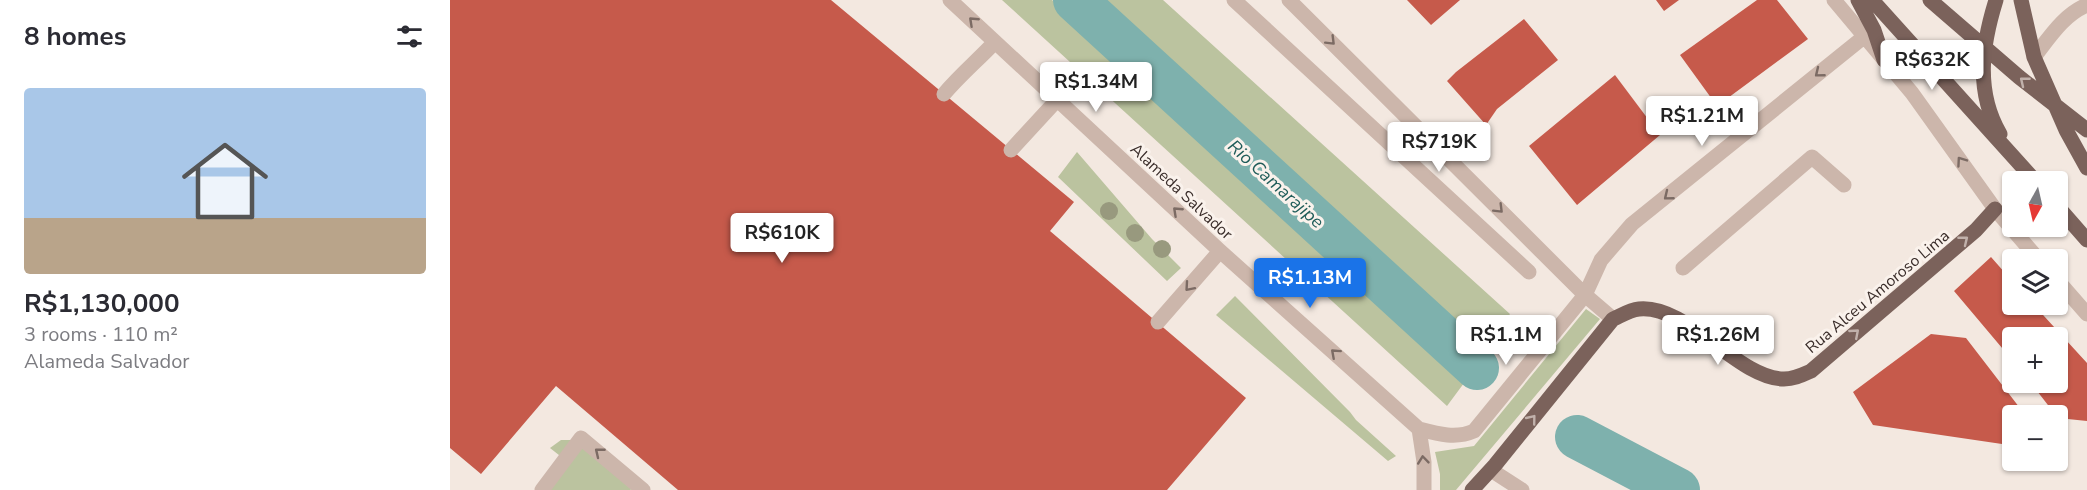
<!DOCTYPE html>
<html lang="en">
<head>
<meta charset="utf-8">
<style>
  body { margin:0; font-family:"Nunito Sans",sans-serif; background:#f7f7f7; color:#2b2b33; height:100vh; display:flex; flex-direction:column; font-size:22px; white-space:nowrap }
  * { box-sizing:border-box; margin:0 }
  p { font-size:20px; color:#7c7c81 }
  .icon { flex:none; width:33px; height:33px; fill:none; stroke:currentColor; stroke-width:2; stroke-linecap:round; stroke-linejoin:round }
  .map { position:relative; flex:1; overflow:hidden }
  .details { display:flex; flex-direction:column; background:#fff; width:450px }
  .details>* { flex:none }
  .needle { width:39px; rotate:188deg }
  .buttons { position:absolute; left:1552px; top:171px; display:grid; gap:12px }
  .buttons a { display:grid; place-items:center; width:66px; height:66px; border-radius:6px; background:#fff; box-shadow:0 2px 4px #0004; font-size:30px }
  .price { position:absolute; translate:-50% -51px; padding:0 14px; border-radius:6px; background:#fff; color:#222; font-size:20px; line-height:39px; filter:drop-shadow(0 2px 3px #0008) }
  .price::after { content:''; position:absolute; left:50%; top:36px; width:18px; height:14px; margin-left:-9px; background:inherit; clip-path:polygon(0 0,100% 0,50% 100%) }
  .price.active { background:#1a73e8; color:#fff }
  ul { padding:0; list-style:none }
  li { display:grid; align-content:center; gap:12px; height:318px; padding:0 24px }
  li span { display:grid; place-items:center; height:186px; border-radius:6px; color:#555 }
  li>.icon { margin-inline-start:auto }
  span .icon { width:108px; height:108px; fill:#fffc; stroke-width:1 }
  li b { font-size:26px }
  h2 { display:flex; justify-content:space-between; align-items:center; height:72px; padding:0 24px; font-size:26px }
  main { display:flex; flex:1; min-height:0 }
  .map>svg:first-child { display:block }
  .green { fill:#bbc39f }
  .lines { fill:none; stroke-linecap:round; stroke-linejoin:round }
  .river { stroke:#7eb1ad; stroke-width:44 }
  .building { fill:#c65a4b }
  .minor { stroke:#ccb6ab; stroke-width:15 }
  .major { stroke:#7b625b; stroke-width:15 }
  .tree { fill:#98997e }
  .oneway { stroke:#7c6b64 }
  .oneway2 { stroke:#c1b1ab }
  .labels { text-anchor:middle; stroke-width:6; stroke-linejoin:round; paint-order:stroke }
  .street-label { font-size:16px; fill:#3a2d2a; stroke:#faf2ec }
  .water-label { font-size:18px; font-style:italic; fill:#1f5c59; stroke:#faf2ec }
</style>
</head>
<body>
<main>
<section class="details">
<h2>8 homes<svg class="icon" aria-label="filters" viewBox="0 0 24 24"><path d="M4 7h16M4 17h16"/><circle cx="9" cy="7" r="2"/><circle cx="15" cy="17" r="2"/></svg></h2>
<ul>
<li><span style="background:linear-gradient(#a9c7e8 70%,#b9a48a 0)"><svg class="icon" aria-label="home" viewBox="0 0 24 24"><path d="M3 11l9-7 9 7M6 9v11h12V9"/></svg></span><div><b>R$1,130,000</b><p>3 rooms · 110 m²</p><p>Alameda Salvador</p></div></li>
</ul>
</section>
<div class="map">
<svg width="1637" height="490" viewBox="0 0 1637 490">
  <rect width="100%" height="100%" fill="#f3e8e0"/>
  <!-- green -->
  <path class="green" d="M552 0H602L1017 379 997 406Z
    M649 0H713L1060 314 1032 353Z
    M627 152 702 239 731 268 717 281 608 177Z
    M785 296 900 412 906 420 946 456 938 461 766 315Z
    M1136 309 1150 319 1006 490H990V474L985 452 1024 446Z
    M111 440H125L179 485 181 490H85L114 459 100 448Z"/>
  <g class="lines">
    <!-- river -->
    <path class="river" d="M625 0 1027 368
      M1127 437 1228 490"/>
  </g>
  <!-- building -->
  <path class="building" d="M0 0H381L624 202 600 231 796 398 717 490H228L106 386 31 474 0 448Z
    M957 0H1010L981 25Z
    M1206 0H1229L1214 11Z
    M1307 0H1327L1358 39 1267 106 1230 55Z
    M1074 19 1108 60 1047 109 1036 125 997 81 1006 72Z
    M1165 75 1210 135 1127 205 1079 146Z
    M1541 257 1563 282V304H1583L1637 363V421L1608 418 1580 382H1608V338H1563V361L1504 291Z
    M1481 334 1516 338 1576 416H1563V432L1552 444 1423 425 1403 392Z"/>
  <g class="lines">
    <!-- minor -->
    <path class="minor" d="M500 0 770 251 969 429C988 434 1006 439 1024 431L1135 295 1151 260 1182 224 1415 36
      M784 0 1079 272
      M839 0 1135 295 1163 319
      M1384 0 1462 93 1545 209 1589 260
      M1584 57C1599 38 1614 14 1637 5
      M494 94C510 75 528 60 545 42
      M561 150 607 100
      M1233 268 1362 157 1394 185
      M1608 281 1637 314
      M708 322 770 251
      M969 429 974 462V490
      M1041 470 1072 490
      M92 490 131 438 193 490"/>
    <!-- major -->
    <path class="major" d="M1408 0 1424 30 1434 60
      M1422 0 1586 182
      M1480 0 1569 77 1637 130
      M1546 0C1532 45 1525 91 1550 134
      M1571 0 1584 57 1616 130 1637 168
      M1608 207 1637 240
      M1022 490 1045 465 1163 319C1172 315 1180 310 1189 309 1237 304 1288 379 1334 379 1344 379 1352 375 1361 371L1526 230 1545 209"/>
  </g>
  <!-- trees -->
  <g class="tree">
    <circle cx="659" cy="211" r="9"/>
    <circle cx="685" cy="233" r="9"/>
    <circle cx="712" cy="249" r="9"/>
  </g>
  <!-- one-way arrows -->
  <defs><path id="oneway-chevron" d="M-2-3.5L2.5 0L-2 3.5" fill="none" stroke-width="1.6" stroke-linecap="round" stroke-linejoin="round" transform="scale(1.5)"/></defs>
  <g class="oneway">
    <use href="#oneway-chevron" transform="translate(523 21) rotate(-137)"/>
    <use href="#oneway-chevron" transform="translate(881 41) rotate(45)"/>
    <use href="#oneway-chevron" transform="translate(1369 73) rotate(141)"/>
    <use href="#oneway-chevron" transform="translate(1511 161) rotate(-125)"/>
    <use href="#oneway-chevron" transform="translate(1218 196) rotate(141)"/>
    <use href="#oneway-chevron" transform="translate(1049 209) rotate(45)"/>
    <use href="#oneway-chevron" transform="translate(727 211) rotate(-137)"/>
    <use href="#oneway-chevron" transform="translate(739 287) rotate(131)"/>
    <use href="#oneway-chevron" transform="translate(885 353) rotate(-138)"/>
    <use href="#oneway-chevron" transform="translate(149 452) rotate(-141)"/>
    <use href="#oneway-chevron" transform="translate(973 460) rotate(-96)"/>
  </g>
  <g class="oneway2">
    <use href="#oneway-chevron" transform="translate(1574 81) rotate(-141)"/>
    <use href="#oneway-chevron" transform="translate(1514 240) rotate(-39)"/>
    <use href="#oneway-chevron" transform="translate(1405 333) rotate(-41)"/>
    <use href="#oneway-chevron" transform="translate(1082 419) rotate(-51)"/>
  </g>
  <g class="labels">
    <!-- street labels -->
    <g class="street-label">
      <text transform="translate(732 191) rotate(43)" y="6">Alameda Salvador</text>
      <text transform="translate(1427 291) rotate(-40)" y="6">Rua Alceu Amoroso Lima</text>
    </g>
    <!-- water labels -->
    <g class="water-label">
      <text transform="translate(826 184) rotate(42)" y="6">Rio Camarajipe</text>
    </g>
  </g>
</svg>
<div class="buttons">
<a><svg class="needle" viewBox="-14 -14 28 28"><path d="M0-13l5 13h-10z" fill="#e53935"/><path d="M0 13l5-13h-10z" fill="#7c7c81"/></svg></a>
<a><svg class="icon" aria-label="layers" viewBox="0 0 24 24"><path d="M12 4l9 5-9 5-9-5zM3 14l9 5 9-5"/></svg></a>
<a>+</a>
<a>−</a>
</div>
<b class="price" style="left:1482px;top:91px">R$632K</b>
<b class="price" style="left:646px;top:113px">R$1.34M</b>
<b class="price" style="left:1252px;top:147px">R$1.21M</b>
<b class="price" style="left:989px;top:173px">R$719K</b>
<b class="price" style="left:332px;top:264px">R$610K</b>
<b class="price active" style="left:860px;top:309px">R$1.13M</b>
<b class="price" style="left:1056px;top:366px">R$1.1M</b>
<b class="price" style="left:1268px;top:366px">R$1.26M</b>
</div>
</main>
</body>
</html>
